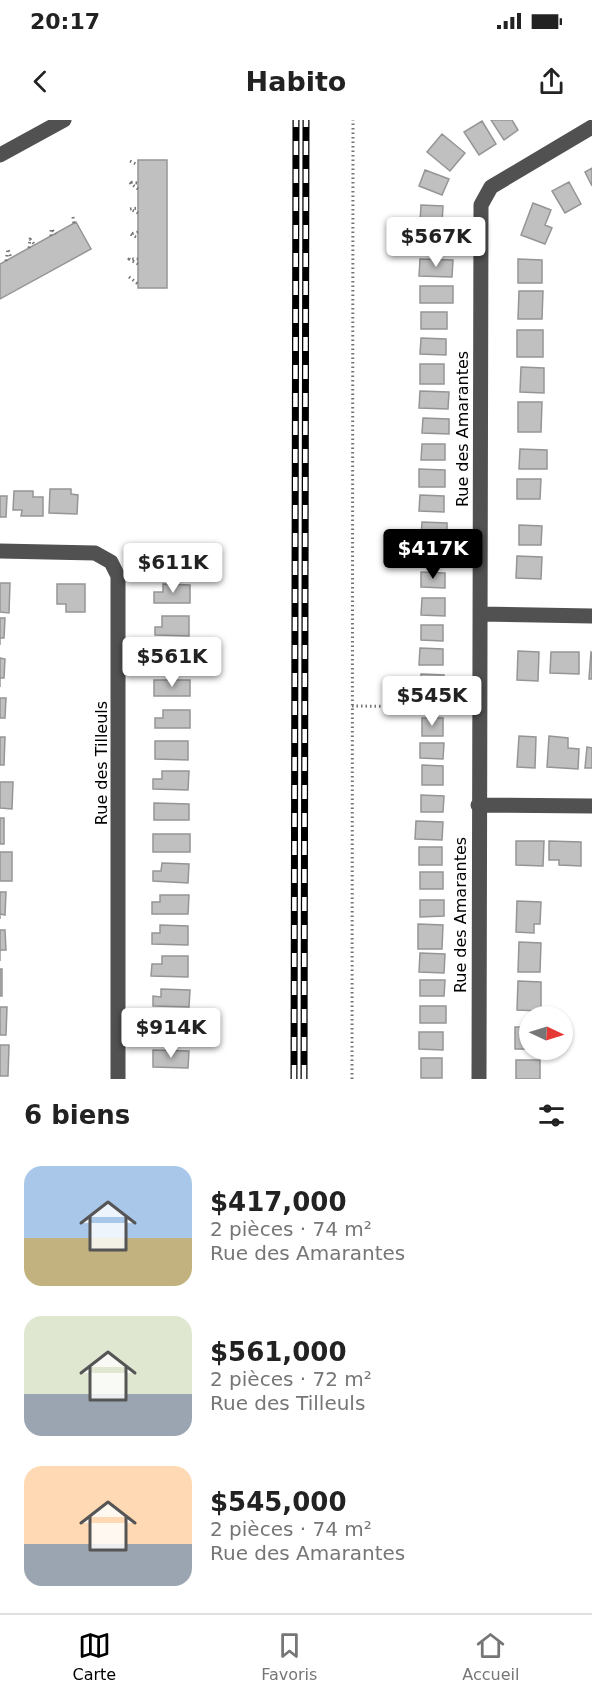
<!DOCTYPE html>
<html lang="fr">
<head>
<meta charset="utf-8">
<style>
  body { margin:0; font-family:"DejaVu Sans",sans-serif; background:#f6f6f6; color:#222; height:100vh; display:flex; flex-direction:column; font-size:22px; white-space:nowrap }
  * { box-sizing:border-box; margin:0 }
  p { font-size:20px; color:#767676 }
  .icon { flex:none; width:33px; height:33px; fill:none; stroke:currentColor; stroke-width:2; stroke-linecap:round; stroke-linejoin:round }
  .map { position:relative; height:959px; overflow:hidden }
  .details { display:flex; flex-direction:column; background:#fff; flex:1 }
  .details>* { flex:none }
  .needle { width:39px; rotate:94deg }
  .tools { position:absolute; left:519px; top:886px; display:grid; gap:12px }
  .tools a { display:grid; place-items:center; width:54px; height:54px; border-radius:50%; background:#fff; box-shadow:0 2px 4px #0004; font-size:30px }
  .price { position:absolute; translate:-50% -51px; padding:0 14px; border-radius:6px; background:#fff; color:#222; font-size:20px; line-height:39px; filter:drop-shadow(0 2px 3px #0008) }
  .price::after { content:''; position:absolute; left:50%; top:36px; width:18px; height:14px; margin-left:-9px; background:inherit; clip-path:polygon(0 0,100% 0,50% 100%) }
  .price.active { background:#000; color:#fff }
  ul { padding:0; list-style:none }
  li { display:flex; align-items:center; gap:18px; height:150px; padding:0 24px }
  li span { display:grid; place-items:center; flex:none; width:168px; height:120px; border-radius:18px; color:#555 }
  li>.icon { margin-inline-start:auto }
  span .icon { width:72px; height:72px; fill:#fffc; stroke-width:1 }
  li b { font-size:26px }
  h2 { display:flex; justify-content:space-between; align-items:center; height:72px; padding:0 24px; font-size:26px }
  .status { display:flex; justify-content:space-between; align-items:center; height:42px; padding:0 30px; background:#fff; direction:ltr }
  .status svg { height:16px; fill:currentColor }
  header { display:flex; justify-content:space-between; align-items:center; height:78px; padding:0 24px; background:#fff; font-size:27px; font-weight:600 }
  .tab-bar { display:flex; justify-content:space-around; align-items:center; height:84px; border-top:2px solid #e0e0e0; background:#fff; font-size:16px; color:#767676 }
  .tab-bar a { display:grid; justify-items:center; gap:3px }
  .tab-bar .active { color:#000 }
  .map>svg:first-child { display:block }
  .building { fill:#c0c0c0; stroke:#959595; stroke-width:1.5 }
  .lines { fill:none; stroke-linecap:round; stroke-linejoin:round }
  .path { stroke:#737373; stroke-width:3; stroke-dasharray:1.5 3; stroke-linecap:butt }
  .minor { stroke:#515151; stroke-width:15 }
  .rail-casing { stroke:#000; stroke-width:7 }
  .rail { stroke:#fff; stroke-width:4.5; stroke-dasharray:14; stroke-linecap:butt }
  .labels { text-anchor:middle; stroke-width:5; stroke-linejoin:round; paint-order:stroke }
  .street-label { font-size:16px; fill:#000; stroke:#fff }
</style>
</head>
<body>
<div class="status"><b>20:17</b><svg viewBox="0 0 49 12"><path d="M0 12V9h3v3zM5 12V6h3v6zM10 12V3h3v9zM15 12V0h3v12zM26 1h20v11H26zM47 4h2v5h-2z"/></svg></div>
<header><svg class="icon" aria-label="back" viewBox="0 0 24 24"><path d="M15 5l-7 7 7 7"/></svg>Habito<svg class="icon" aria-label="share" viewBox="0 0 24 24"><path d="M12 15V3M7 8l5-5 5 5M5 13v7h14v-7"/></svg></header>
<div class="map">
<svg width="592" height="959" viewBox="0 0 592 959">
  <rect width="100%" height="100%" fill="#fff"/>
  <!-- building -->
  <path class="building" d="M491 0H512L518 10 504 20Z
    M482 1 496 24 479 35 464 12Z
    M442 14 465 33 450 51 427 32Z
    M138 40H167V168H138Z
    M592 48V66L585 52Z
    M425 50 449 59 442 75 419 66Z
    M569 62 581 84 565 93 552 71Z
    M533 83 551 90 545 105 552 108 545 124 521 115Z
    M421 85 443 86 442 103 420 102Z
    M76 102 91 129 0 179V144Z
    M421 114H445V132H421Z
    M420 139 453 140 452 157 419 156Z
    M518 139 542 140V163H518Z
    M420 166H453V183H420Z
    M519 171H543L542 199H518Z
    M421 192H447V209H421Z
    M517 210H543V237H517Z
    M421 218 446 219V235L420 234Z
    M420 244H444V264H420Z
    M521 247 544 248V273L520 272Z
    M420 271 449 272 448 289 419 288Z
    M518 282H542L541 312H518Z
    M423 298 449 299V314L422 313Z
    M422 324H445V340H421Z
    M520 329 547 330V349H519Z
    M419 349 445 350V367H419Z
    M517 359H541L540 379H517Z
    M50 369H71V374L78 375 77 394 49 393Z
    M14 371H33V377H43V396H21L22 390H13Z
    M420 375 444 376V392L419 391Z
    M0 376H7L6 397H0Z
    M422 402 447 403V417L421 416Z
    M519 405 542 406 541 425H519Z
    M423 426 445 427V443L422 442Z
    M157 433 190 434 189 454 156 453Z
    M517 436 542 437 541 459 516 458Z
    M421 452 445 453V468L421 467Z
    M0 463H10L9 493 0 492Z
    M57 464H85V492H66V484H57Z
    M163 464 190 465V483H154V472H163Z
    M422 478H445V496L421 495Z
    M162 496H189V516L155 515V507H162Z
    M0 498H5L4 518H0V525Z
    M421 505H443V521L421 520Z
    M163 526 190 527 189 547 152 545 153 535H162Z
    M420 528 443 529V545H419Z
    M518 531 539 532 538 561 517 560Z
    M551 532H579V554L550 553Z
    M591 532 592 533V559H589Z
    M0 538 5 539 4 558H0V567Z
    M421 554 444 555 443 572 421 571Z
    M154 560H190V576H154Z
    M0 578H6L5 598H0Z
    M163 590H190V608H155V598H163Z
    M422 598H443V616H422Z
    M519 616 536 617 535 648 517 647Z
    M549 616 568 618V628L579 629 578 649 547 647Z
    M0 617H5L4 645H0Z
    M155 621H188V640L155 639Z
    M420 623H444L443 639 420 638Z
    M587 627 592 628V648H585Z
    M422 645 443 646V665H422Z
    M162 651H189L188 670 153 669V659H162Z
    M0 662H13L12 689 0 688Z
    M421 675 444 676 443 692H421Z
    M154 683 189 684V700H154Z
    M0 698H4V724H0Z
    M416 701 443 702 442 720 415 719Z
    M153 714H190V732H153Z
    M516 721H544L543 746 516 745Z
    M549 721 581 722V746L559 745V740H549Z
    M419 727H442V745H419Z
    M0 732H12V761H0Z
    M162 743 189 744 188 763 153 761V751H161Z
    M420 752H443V769H420Z
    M0 772H6L5 795 0 794V799Z
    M160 775H189L188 794H152V782H160Z
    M420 780H444V796L420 797Z
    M517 781 541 782 540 804H534V813L516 812Z
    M418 804 443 805 442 829H418Z
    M160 805 188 806V825L152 824V813H160Z
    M0 810H5L6 830H0V841Z
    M519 822 541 823 540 852H518Z
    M420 833 445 834 444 853 419 852Z
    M162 836H188V857L151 856 152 844H162Z
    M0 849H2V876H0Z
    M420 860H445L444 876H420Z
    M518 861 541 862V891L517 890Z
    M161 869 190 870 189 887 153 886V876L161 877Z
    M420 886H446V903H420Z
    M0 887H7L6 915H0Z
    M161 899H188V918H153V908H161Z
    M515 907H530V929H515Z
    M419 912H443V930L419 929Z
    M0 925H9L8 956H0Z
    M153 930 189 931 188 948 153 947Z
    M421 938H442V958H421Z
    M516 940H540V959H516Z"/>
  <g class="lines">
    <!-- path -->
    <path class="path" d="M130 41 138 45
      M138 69 129 62 138 63
      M138 93 130 89 138 88
      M73 97 74 104
      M138 112 130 114 138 118
      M51 116V109L56 114
      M29 128 30 119 35 125
      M6 141 8 129 11 138
      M138 144 129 139H138
      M129 157 138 164
      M352 586 465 587
      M352 959 353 0"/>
    <!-- minor -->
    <path class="minor" d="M0 35 64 0
      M0 431 95 433 111 442 118 456V959
      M480 494 592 496
      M478 685 592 686
      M479 959 481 85 491 67 592 7"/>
    <defs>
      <path id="rail" d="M294 959 296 0
        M304 959 306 0"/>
    </defs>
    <!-- rail casing -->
    <use href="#rail" class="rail-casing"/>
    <!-- rail -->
    <use href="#rail" class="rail"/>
  </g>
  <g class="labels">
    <!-- street labels -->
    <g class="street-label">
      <text transform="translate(462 309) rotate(-90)" y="6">Rue des Amarantes</text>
      <text transform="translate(101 643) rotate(-90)" y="6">Rue des Tilleuls</text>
      <text transform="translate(460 795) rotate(-90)" y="6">Rue des Amarantes</text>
    </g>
  </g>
</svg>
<div class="tools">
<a><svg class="needle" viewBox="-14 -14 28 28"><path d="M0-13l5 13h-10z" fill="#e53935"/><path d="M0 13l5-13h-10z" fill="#767676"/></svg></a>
</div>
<b class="price" style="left:436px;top:148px">$567K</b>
<b class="price active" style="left:433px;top:460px">$417K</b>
<b class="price" style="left:173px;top:474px">$611K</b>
<b class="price" style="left:172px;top:568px">$561K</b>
<b class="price" style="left:432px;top:607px">$545K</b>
<b class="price" style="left:171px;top:939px">$914K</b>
</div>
<section class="details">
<h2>6 biens<svg class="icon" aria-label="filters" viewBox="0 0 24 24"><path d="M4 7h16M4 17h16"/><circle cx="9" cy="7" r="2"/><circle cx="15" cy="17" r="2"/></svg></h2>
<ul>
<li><span style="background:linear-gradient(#a9c7e8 60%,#c2b280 0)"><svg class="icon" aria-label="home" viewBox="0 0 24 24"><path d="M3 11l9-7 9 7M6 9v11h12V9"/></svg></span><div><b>$417,000</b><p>2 pièces · 74 m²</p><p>Rue des Amarantes</p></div></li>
<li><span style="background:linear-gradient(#dfe7d0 65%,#9aa5b1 0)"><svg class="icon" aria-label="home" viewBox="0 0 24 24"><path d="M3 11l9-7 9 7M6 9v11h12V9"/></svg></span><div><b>$561,000</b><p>2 pièces · 72 m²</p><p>Rue des Tilleuls</p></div></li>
<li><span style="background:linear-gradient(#ffd9b3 65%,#9aa5b1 0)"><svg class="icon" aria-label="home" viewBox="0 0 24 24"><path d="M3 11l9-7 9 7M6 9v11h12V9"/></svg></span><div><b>$545,000</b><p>2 pièces · 74 m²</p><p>Rue des Amarantes</p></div></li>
</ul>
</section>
<nav class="tab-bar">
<a class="active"><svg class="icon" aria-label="map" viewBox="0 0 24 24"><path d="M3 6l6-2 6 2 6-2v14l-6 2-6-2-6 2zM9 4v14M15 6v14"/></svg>Carte</a>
<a><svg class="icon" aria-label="saved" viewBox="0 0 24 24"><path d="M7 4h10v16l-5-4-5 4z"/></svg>Favoris</a>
<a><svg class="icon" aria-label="home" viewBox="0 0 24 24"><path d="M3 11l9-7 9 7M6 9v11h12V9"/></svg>Accueil</a>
</nav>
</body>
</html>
